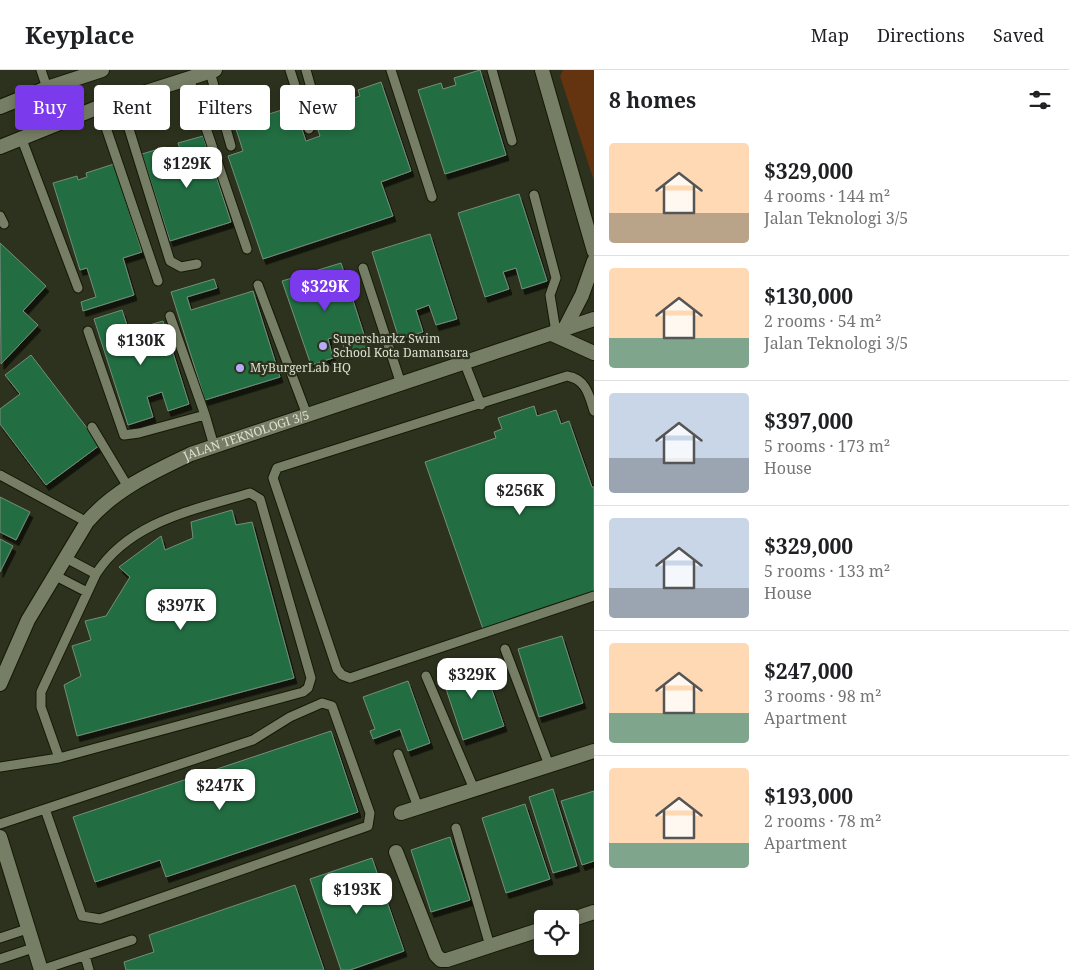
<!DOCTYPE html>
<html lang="en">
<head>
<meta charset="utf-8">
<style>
  body { margin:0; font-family:"Noto Serif",serif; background:#f2f2f2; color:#202124; height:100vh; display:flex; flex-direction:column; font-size:19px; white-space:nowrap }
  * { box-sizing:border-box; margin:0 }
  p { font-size:16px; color:#757577 }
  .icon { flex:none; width:28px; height:28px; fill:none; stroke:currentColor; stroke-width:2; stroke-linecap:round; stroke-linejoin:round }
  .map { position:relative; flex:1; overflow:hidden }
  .side { display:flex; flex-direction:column; background:#fff; width:475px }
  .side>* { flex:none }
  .top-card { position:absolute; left:15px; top:15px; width:475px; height:45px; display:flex; gap:10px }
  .fabs { position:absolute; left:534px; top:840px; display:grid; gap:10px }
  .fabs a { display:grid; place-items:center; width:45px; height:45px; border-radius:5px; background:#fff; box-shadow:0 2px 8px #0003; font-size:25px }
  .price { position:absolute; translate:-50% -42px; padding:0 11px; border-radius:10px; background:#fff; color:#222; font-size:16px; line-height:32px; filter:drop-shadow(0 1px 2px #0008) }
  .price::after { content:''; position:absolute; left:50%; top:30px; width:15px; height:11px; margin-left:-8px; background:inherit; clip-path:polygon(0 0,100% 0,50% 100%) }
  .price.current { background:#7c3aed; color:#fff }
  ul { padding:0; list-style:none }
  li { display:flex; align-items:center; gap:15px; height:125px; padding:0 15px }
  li+li { border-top:1px solid #e0e0e0 }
  li span { display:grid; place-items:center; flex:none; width:140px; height:100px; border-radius:5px; color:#555 }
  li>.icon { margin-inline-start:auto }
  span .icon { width:60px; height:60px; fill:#fffc; stroke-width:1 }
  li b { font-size:21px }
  h2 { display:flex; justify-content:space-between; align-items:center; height:60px; padding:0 15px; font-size:21px }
  .pill { padding:0 18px; border-radius:5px; background:#fff; box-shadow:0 2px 8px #0003; font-size:18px; line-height:45px }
  .pill.current { background:#7c3aed; color:#fff }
  header { display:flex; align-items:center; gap:30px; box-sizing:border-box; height:70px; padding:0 25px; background:#fff; border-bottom:1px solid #e0e0e0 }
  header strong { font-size:24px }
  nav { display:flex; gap:28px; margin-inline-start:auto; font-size:18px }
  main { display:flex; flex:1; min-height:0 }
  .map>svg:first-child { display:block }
  .green { fill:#64330f }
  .building { fill:#246e43; stroke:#758d7c; filter:url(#shadow) }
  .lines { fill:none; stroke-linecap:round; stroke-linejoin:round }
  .service-casing { stroke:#151906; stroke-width:11 }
  .minor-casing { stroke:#151906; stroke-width:16 }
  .tertiary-casing { stroke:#151906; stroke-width:16 }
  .service { stroke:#777e66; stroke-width:9 }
  .minor { stroke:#777e66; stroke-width:14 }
  .tertiary { stroke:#777e66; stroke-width:14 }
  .poi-dot { fill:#b6acf8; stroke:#2c321d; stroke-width:2 }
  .labels { text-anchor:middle; stroke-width:4.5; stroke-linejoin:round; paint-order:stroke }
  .poi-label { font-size:12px; fill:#dde0d3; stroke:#2c321d; text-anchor:start }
  .street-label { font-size:12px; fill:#dde0d3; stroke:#2c321d }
</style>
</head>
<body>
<header>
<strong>Keyplace</strong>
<nav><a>Map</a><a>Directions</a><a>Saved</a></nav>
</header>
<main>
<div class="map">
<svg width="594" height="900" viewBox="0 0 594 900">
  <defs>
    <filter id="shadow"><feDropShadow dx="3" dy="5.5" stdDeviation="0" flood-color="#0009"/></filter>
  </defs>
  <rect width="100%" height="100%" fill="#2c321d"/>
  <!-- green -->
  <path class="green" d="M563 0H594V111L560 6Z"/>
  <!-- building -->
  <path class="building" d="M480 0 506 85 445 104 418 20 441 13 443 19 456 15 454 8Z
    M381 12 411 101 381 112 393 146 263 189 228 86 243 81 235 56 255 49 257 55 268 52 266 45 294 36 306 71 320 66 318 60 330 56 321 31 346 23 348 30 360 26 358 20Z
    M203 66 231 152 170 171 142 84 165 77 167 83 180 79 178 73Z
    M114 94 142 182 123 188 134 225 83 241 81 232 96 227 87 198 80 200 53 113 77 106 78 110 87 107 86 103Z
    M519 124 547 211 522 219 516 198 503 202 509 219 485 227 458 143Z
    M430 164 457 249 436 255 429 235 416 240 423 262 399 269 372 182Z
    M0 173 46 216 23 241 38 255 1 294Z
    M341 193 368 277 346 284 340 265 328 269 333 288 311 295 282 211Z
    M214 209 217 218 187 227 191 240 253 221 280 307 205 330 171 222Z
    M122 240 129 261 163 251 189 334 168 341 162 322 147 327 153 347 128 355 94 249Z
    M31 285 100 375 46 415 0 354V339L20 324 5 305Z
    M534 336 537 346 556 340 561 354 569 351 592 417H594V521L483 559 425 392 496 368 494 362 502 359 498 348Z
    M0 427 30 442 16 470 0 462Z
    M232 440 236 455 252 452 294 608 77 666 64 615 81 606 72 576 91 570 85 551 106 546 130 507 119 497 161 466 165 480 193 468 191 452Z
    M0 469 13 476 0 502Z
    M562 566 583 633 539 647 518 579Z
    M482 590 504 656 463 670 441 604Z
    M408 611 430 673 408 681 400 659 373 669 370 661 375 659 363 627Z
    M331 661 358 742 166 807 160 790 95 812 73 747Z
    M553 719 577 796 553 803 529 727Z
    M594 721V791L582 795 561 731Z
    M525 734 550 809 506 823 482 748Z
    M450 767 470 830 431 842 411 780Z
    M372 788 404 881 350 900H341L310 809Z
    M295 815 324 900H126L124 892 154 882 149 865Z"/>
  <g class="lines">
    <defs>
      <path id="service" d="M41 0 47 18
        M290 0 309 59
        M306 0 319 46
        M391 0 432 127
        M492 0 512 71
        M210 2 231 76
        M189 8 247 179
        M120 30 170 191 181 197 197 194
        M99 37 158 211
        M21 67 78 218
        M534 125 556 208 550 225 556 262
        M0 146 4 154
        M363 198 401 314
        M258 215 307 345
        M88 261 124 365 139 363 205 345 170 246
        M465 294 481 335
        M594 341C589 325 586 309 567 306L277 398 273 408 337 599 342 605 350 608 594 526
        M205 345 214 376
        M92 357 128 417
        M0 405 87 452
        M250 423 260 429 311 608 308 618 303 622 59 688 41 637V622L96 504C130 451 194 440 250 423Z
        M64 487 96 504
        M54 505 87 522
        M505 579 549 695
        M426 606 474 719
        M322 633 332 636 370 743 368 756 100 849 82 846 45 739 253 670 290 647Z
        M398 684 418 737
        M0 697 59 688
        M0 754 45 739
        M456 758 490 876
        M0 868 27 859
        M85 886 89 900
        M0 889 33 878
        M41 900 132 870"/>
      <g id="minor">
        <path d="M542 0 594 181"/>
        <path d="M564 260 582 225 594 191"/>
        <path d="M552 264 594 283"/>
        <path id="s1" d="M0 614 28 550 87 452C114 420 153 402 191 384L594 249"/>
        <path d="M401 743 594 681"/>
        <path d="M0 767 41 900"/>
        <path d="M396 782 436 885 441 890H447L542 859"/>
        <path d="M570 850 594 842"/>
      </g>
      <path id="tertiary" d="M0 37 47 18 102 0
        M0 77 99 37 215 0"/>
    </defs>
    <!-- service casing -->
    <use href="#service" class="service-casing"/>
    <!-- minor casing -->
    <use href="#minor" class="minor-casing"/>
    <!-- tertiary casing -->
    <use href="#tertiary" class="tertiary-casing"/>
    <!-- service -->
    <use href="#service" class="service"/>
    <!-- minor -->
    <use href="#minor" class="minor"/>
    <!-- tertiary -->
    <use href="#tertiary" class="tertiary"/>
  </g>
  <!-- markers -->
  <g class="poi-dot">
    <circle cx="323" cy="276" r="5"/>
    <circle cx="240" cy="298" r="5"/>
  </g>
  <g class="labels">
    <!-- poi labels -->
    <g class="poi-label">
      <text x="333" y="273">Supersharkz Swim<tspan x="333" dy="14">School Kota Damansara</tspan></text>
      <text x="250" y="302">MyBurgerLab HQ</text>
    </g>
    <!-- street labels -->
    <g class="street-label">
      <text dy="4" stroke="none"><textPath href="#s1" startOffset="368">JALAN TEKNOLOGI 3/5</textPath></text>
    </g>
  </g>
</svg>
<div class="fabs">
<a><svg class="icon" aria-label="locate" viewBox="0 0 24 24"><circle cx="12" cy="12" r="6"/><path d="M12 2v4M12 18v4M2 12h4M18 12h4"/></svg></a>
</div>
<b class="price" style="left:187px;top:119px">$129K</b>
<b class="price current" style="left:325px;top:242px">$329K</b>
<b class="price" style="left:141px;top:296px">$130K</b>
<b class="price" style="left:520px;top:446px">$256K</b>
<b class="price" style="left:181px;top:561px">$397K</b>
<b class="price" style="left:472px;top:630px">$329K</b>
<b class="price" style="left:220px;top:741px">$247K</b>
<b class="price" style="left:357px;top:845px">$193K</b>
<div class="top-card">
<a class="pill current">Buy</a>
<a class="pill">Rent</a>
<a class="pill">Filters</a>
<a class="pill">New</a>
</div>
</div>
<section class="side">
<h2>8 homes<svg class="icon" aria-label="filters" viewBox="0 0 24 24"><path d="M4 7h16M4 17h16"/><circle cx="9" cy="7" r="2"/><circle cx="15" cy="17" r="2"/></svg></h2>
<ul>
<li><span style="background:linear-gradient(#ffd9b3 70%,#b9a48a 0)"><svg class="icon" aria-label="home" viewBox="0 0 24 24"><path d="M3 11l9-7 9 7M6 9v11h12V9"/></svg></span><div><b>$329,000</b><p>4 rooms · 144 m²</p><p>Jalan Teknologi 3/5</p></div></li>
<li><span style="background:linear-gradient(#ffd9b3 70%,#7fa58c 0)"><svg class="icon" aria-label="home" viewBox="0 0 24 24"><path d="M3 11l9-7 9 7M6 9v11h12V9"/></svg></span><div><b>$130,000</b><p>2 rooms · 54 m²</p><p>Jalan Teknologi 3/5</p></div></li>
<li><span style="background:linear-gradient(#c9d6e8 65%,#9aa5b1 0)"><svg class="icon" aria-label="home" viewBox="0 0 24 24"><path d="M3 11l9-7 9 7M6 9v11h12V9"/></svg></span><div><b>$397,000</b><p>5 rooms · 173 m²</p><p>House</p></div></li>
<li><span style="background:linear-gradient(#c9d6e8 70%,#9aa5b1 0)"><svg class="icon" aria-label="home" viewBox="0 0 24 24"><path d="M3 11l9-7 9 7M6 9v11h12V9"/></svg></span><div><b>$329,000</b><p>5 rooms · 133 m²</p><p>House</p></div></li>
<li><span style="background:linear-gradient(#ffd9b3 70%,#7fa58c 0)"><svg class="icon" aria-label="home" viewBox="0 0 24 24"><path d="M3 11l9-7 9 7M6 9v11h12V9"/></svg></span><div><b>$247,000</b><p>3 rooms · 98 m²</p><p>Apartment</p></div></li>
<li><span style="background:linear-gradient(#ffd9b3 75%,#7fa58c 0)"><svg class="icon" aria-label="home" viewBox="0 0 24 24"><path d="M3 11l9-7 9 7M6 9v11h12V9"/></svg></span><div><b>$193,000</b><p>2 rooms · 78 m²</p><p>Apartment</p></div></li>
</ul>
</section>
</main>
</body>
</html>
